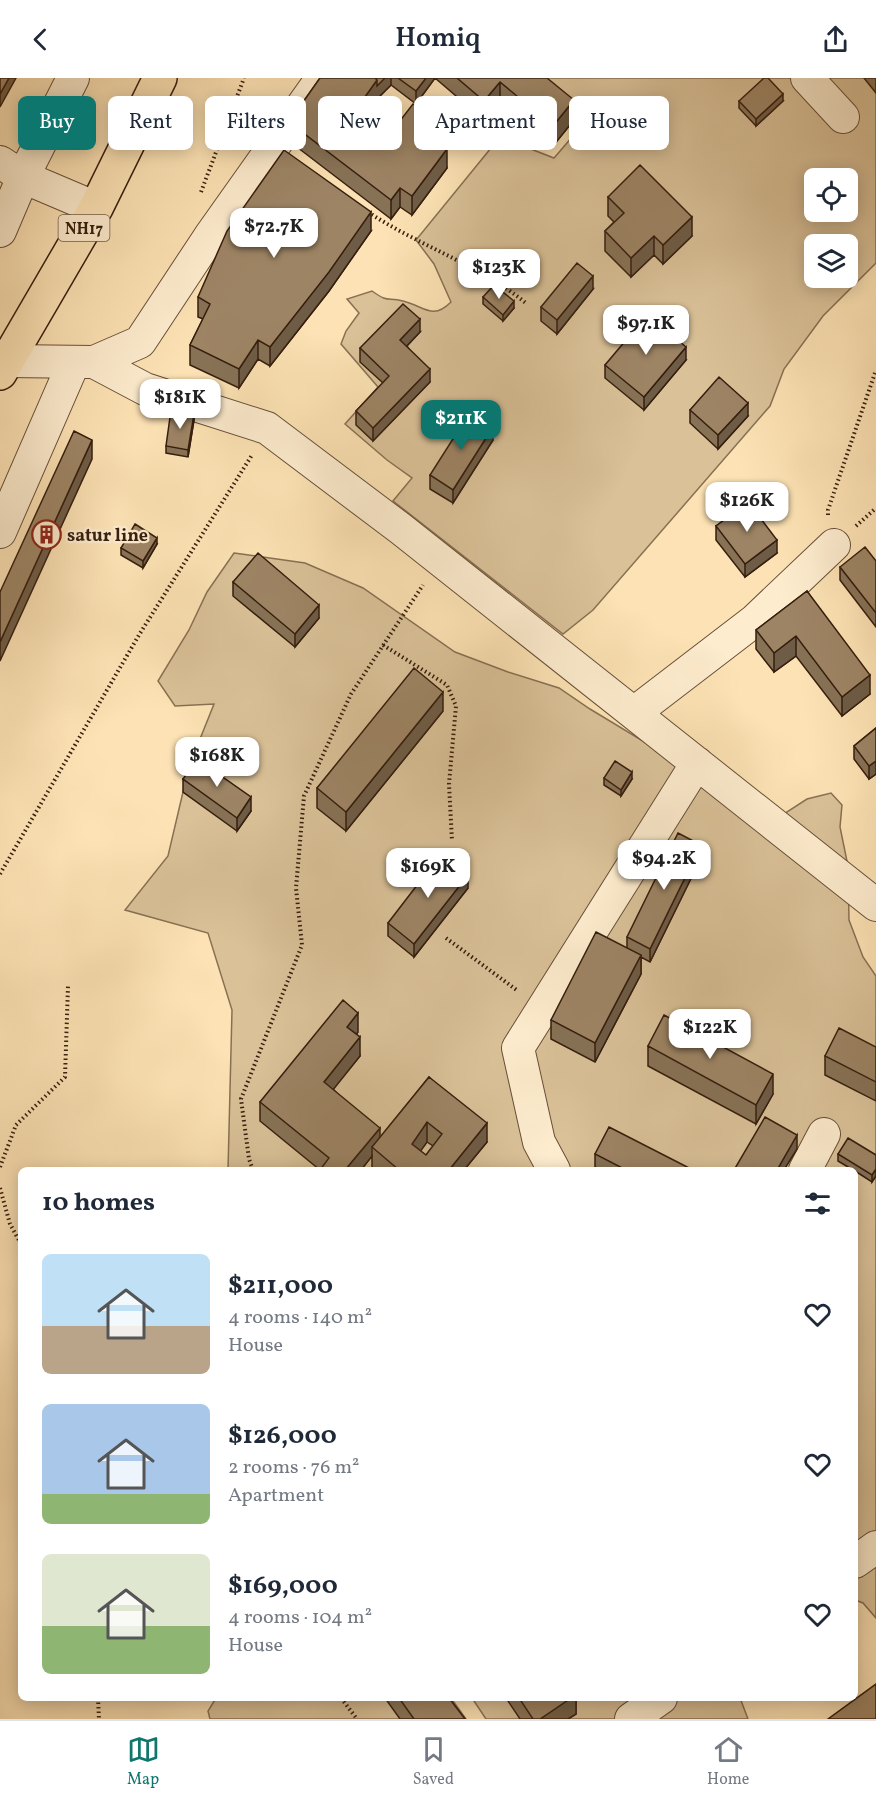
<!DOCTYPE html>
<html lang="en">
<head>
<meta charset="utf-8">
<style>
  body { margin:0; font-family:Vollkorn,serif; background:#f2f2f3; color:#1f2937; height:100vh; display:flex; flex-direction:column; font-size:22px; white-space:nowrap }
  * { box-sizing:border-box; margin:0 }
  p { font-size:20px; color:#747a83 }
  .icon { flex:none; width:33px; height:33px; fill:none; stroke:currentColor; stroke-width:2; stroke-linecap:round; stroke-linejoin:round }
  .map { position:relative; flex:1; overflow:hidden }
  .details { position:absolute; left:18px; top:1089px; width:840px; height:534px; display:flex; flex-direction:column; background:#fff; border-radius:9px; box-shadow:0 3px 15px #0003 }
  .details>* { flex:none }
  .top-card { position:absolute; left:18px; top:18px; width:840px; height:54px; display:flex; gap:12px }
  .fabs { position:absolute; left:804px; top:90px; display:grid; gap:12px }
  .fabs a { display:grid; place-items:center; width:54px; height:54px; border-radius:9px; background:#fff; box-shadow:0 3px 15px #0003; font-size:30px }
  .price { position:absolute; translate:-50% -51px; padding:0 14px; border-radius:12px; background:#fff; color:#222; font-size:20px; line-height:39px; filter:drop-shadow(0 2px 3px #0008) }
  .price::after { content:''; position:absolute; left:50%; top:36px; width:18px; height:14px; margin-left:-9px; background:inherit; clip-path:polygon(0 0,100% 0,50% 100%) }
  .price.current { background:#0f766e; color:#fff }
  ul { padding:0; list-style:none }
  li { display:flex; align-items:center; gap:18px; height:150px; padding:0 24px }
  li span { display:grid; place-items:center; flex:none; width:168px; height:120px; border-radius:9px; color:#555 }
  li>.icon { margin-inline-start:auto }
  span .icon { width:72px; height:72px; fill:#fffc; stroke-width:1 }
  li b { font-size:26px }
  h2 { display:flex; justify-content:space-between; align-items:center; height:72px; padding:0 24px; font-size:26px }
  .chip { padding:0 21px; border-radius:9px; background:#fff; box-shadow:0 3px 15px #0003; font-size:21px; line-height:54px }
  .chip.current { background:#0f766e; color:#fff }
  header { display:flex; justify-content:space-between; align-items:center; height:78px; padding:0 24px; background:#fff; font-size:27px; font-weight:600 }
  .tab-bar { display:flex; justify-content:space-around; align-items:center; height:84px; border-top:2px solid #e0e1e3; background:#fff; font-size:16px; color:#747a83 }
  .tab-bar a { display:grid; justify-items:center; gap:3px }
  .tab-bar .current { color:#0f766e }
  .map>svg:first-child { display:block }
  .green { fill:#dac198; stroke:#887053; stroke-width:1.5; fill-rule:evenodd }
  .lines { fill:none; stroke-linecap:round; stroke-linejoin:round }
  .minor-casing { stroke:#684f38; stroke-width:34 }
  .highway-casing { stroke:#361e0e; stroke-width:36 }
  .path { stroke:#361e0e; stroke-width:4; stroke-dasharray:1.5 3; stroke-linecap:butt }
  .minor { stroke:#fdecce; stroke-width:32 }
  .highway { stroke:#fce2b4; stroke-width:33 }
  .wall { fill:#877256; stroke:#361e0e; stroke-width:1.5; fill-rule:evenodd }
  .shaded-wall { fill:#6e5c46; stroke:#361e0e; stroke-width:1.5 }
  .building { fill:#9d8464; stroke:#361e0e; stroke-width:1.5; fill-rule:evenodd }
  .labels { text-anchor:middle; stroke-width:4.5; stroke-linejoin:round; paint-order:stroke }
  .shield { fill:#fdecce; stroke:#725c48; stroke-width:1.5 }
  .shield-label { font-size:16px; font-weight:bold; fill:#361e0e }
  .poi-label { font-size:18px; font-weight:bold; fill:#361e0e; stroke:#fdecce; text-anchor:start }
</style>
</head>
<body>
<header><svg class="icon" aria-label="back" viewBox="0 0 24 24"><path d="M15 5l-7 7 7 7"/></svg>Homiq<svg class="icon" aria-label="share" viewBox="0 0 24 24"><path d="M12 15V3M7 8l5-5 5 5M5 13v7h14v-7"/></svg></header>
<div class="map">
<svg width="876" height="1641" viewBox="0 0 876 1641">
  <rect width="100%" height="100%" fill="#fce2b4"/>
  <filter id="stains"><feTurbulence type="fractalNoise" baseFrequency=".00333" numOctaves="4"/><feColorMatrix values="0 0 0 0 .2 0 0 0 0 .09 0 0 0 0 .02 0 0 0 .5 -.17"/></filter>
  <radialGradient id="worn" r=".72"><stop offset=".6" stop-color="#630" stop-opacity="0"/><stop offset="1" stop-color="#630" stop-opacity=".3"/></radialGradient>
  <!-- green -->
  <path class="green" d="M540 0H876V185L823 238 784 291 770 328 593 532 563 556 393 423 412 400 387 382 345 346 378 309 341 266 346 253 359 235 347 221 372 213C389 225 386 219 403 223 424 228 432 243 451 224L434 186 416 162 500 59 554 80 585 44ZM814 100H848V134H814ZM814 166H848V200H814Z
    M234 475 305 485 363 510 455 574 508 594 559 610 590 631 704 700 784 736 807 721 831 715 842 727 840 749 848 788 849 842 863 879 876 898V1540L863 1525 855 1522V1092H228L232 932 208 855 125 832 168 778 183 714 196 671 214 626 175 628 158 603 189 552 207 514Z
    M216 1620H451L466 1641H210L208 1633Z
    M472 1620H740L748 1641H486Z"/>
  <g class="lines">
    <defs>
      <path id="minor" d="M807 0 843 39
        M0 84 23 99 96 130
        M0 153 23 99 73 0
        M6 283 94 284 140 264 210 158 322 0
        M94 284 145 311 267 350 401 451 876 827
        M0 454 74 284
        M634 635 754 543 834 467
        M554 1092 539 1064 518 970 697 685
        M805 1092 824 1056
        M855 1484 876 1469
        M631 1641 661 1620"/>
      <path id="highway" d="M0 295 96 130 160 0"/>
    </defs>
    <!-- minor casing -->
    <use href="#minor" class="minor-casing"/>
    <!-- highway casing -->
    <use href="#highway" class="highway-casing"/>
    <!-- path -->
    <path class="path" d="M201 114 244 0
      M368 134C419 168 480 187 527 226
      M828 437V432L876 292
      M856 448 876 430
      M383 567 447 607 456 628 449 706 452 763
      M0 796 139 557 252 377
      M446 860 518 913
      M0 1089 16 1047 65 999 68 908
      M253 1092 249 1081 241 1021 302 867 296 810 304 718 351 616 423 507
      M0 1110 10 1146 21 1166
      M98 1620 99 1641
      M341 1620 357 1641"/>
    <!-- minor -->
    <use href="#minor" class="minor"/>
    <!-- highway -->
    <use href="#highway" class="highway"/>
  </g>
  <!-- wall -->
  <path class="wall" d="M320 0H547L574 42 553 68 500 23 484 42 435 0 416 26 391 7 377 21 371 30 396 48 441 67 447 90 412 137 400 129 391 141 289 63V44Z
    M864 0H876V15Z
    M739 23H783L756 48 739 30Z
    M608 119 692 158 663 186 654 177 631 199 605 173V153L614 144 608 138Z
    M371 153 329 213 270 288 258 281 239 310 190 287V267L203 241 198 239V219Z
    M593 211 557 256 541 243V229Z
    M483 219 514 230 503 243 483 226Z
    M420 254 407 268 430 304 373 363 356 347V333L383 305 360 284V270Z
    M686 282 644 332 605 300V287Z
    M690 332 748 338 718 371 690 345Z
    M194 342 188 379 166 375V368Z
    M493 362 453 425 430 411V397Z
    M716 448 777 475 745 499 716 462Z
    M157 466 143 490 121 477V470Z
    M876 483V549L840 502V489Z
    M233 504 319 540 295 569 233 518Z
    M807 513 870 616 842 638 796 578 774 594 756 571V552Z
    M443 633 346 753 317 730V710Z
    M876 650V696L869 701 854 681V668Z
    M604 700 632 701 621 718 604 707Z
    M183 701 251 733 237 753 183 714Z
    M701 780 650 884 641 879V896L595 984 551 961V942L627 869V859Z
    M468 810 414 879 388 858V845Z
    M358 954 356 956 360 978 333 1011 380 1060 429 999 487 1064 464 1092H376L372 1089V1078L361 1092H320L260 1043V1024ZM427 1064 433 1068 426 1077 420 1073Z
    M648 968 773 1016 756 1046 648 988Z
    M876 969V1023L825 997V978Z
    M595 1076 693 1092H601L595 1089Z
    M838 1076 876 1077V1098L872 1104 855 1093V1092H853L838 1083Z
    M385 1620H449L465 1641H400Z
    M506 1620H576V1636L568 1641H520Z"/>
  <!-- shaded-wall -->
  <path class="shaded-wall" d="M9 0H16L0 29V16Z
    M385 0H391V7L377 21 362 43V23L377 2Z
    M426 0H435L416 26V13Z
    M500 4V23L484 42V23Z
    M783 16V23L756 48V41Z
    M574 22V42L553 68V48Z
    M442 47V66L432 60Z
    M447 71V90L412 137V118Z
    M400 110V129L391 141V122Z
    M371 134V153L329 213 270 288V269Z
    M692 139V158L663 186V167Z
    M654 158V177L631 199V180Z
    M593 198V211L557 256V242Z
    M514 223V230L503 243V237Z
    M420 241V254L400 275V262Z
    M258 262V281L239 310V291Z
    M686 269V282L644 332V319Z
    M430 291V304L373 363V350Z
    M748 325V338L718 371V357Z
    M194 336V342L188 379V372Z
    M493 349V362L453 425V412Z
    M92 362V381L0 583V564Z
    M157 460V466L143 490V483Z
    M777 462V475L745 499V486Z
    M319 527V540L295 569V556Z
    M796 558V578L774 594V575Z
    M870 597V616L842 638V619Z
    M443 614V633L346 753V734Z
    M876 683V696L869 701V688Z
    M632 694V701L621 718V712Z
    M251 719V733L237 753V740Z
    M701 767V780L650 884V871Z
    M468 797V810L414 879V866Z
    M641 877V896L595 984V965Z
    M358 935V954L347 968V949Z
    M360 959V978L324 1023V1004Z
    M773 996V1016L756 1046V1027Z
    M427 1044V1064L412 1085V1066Z
    M487 1045V1064L464 1092H449Z
    M380 1050V1069H372V1078L361 1092H345Z
    M797 1057V1071L784 1092H777Z
    M876 1091V1098L872 1104V1097Z
    M571 1620H576V1636L568 1641H540Z"/>
  <!-- building -->
  <path class="building" d="M0 0H9L0 16Z
    M320 0H375L377 2 362 23 396 48 413 26 442 47 432 60 447 71 412 118 400 110 391 122 289 44Z
    M375 0H385L377 8V2Z
    M398 0H426L416 13Z
    M457 0H547L574 22 553 48 500 4 484 23Z
    M764 0H768L783 16 756 41 739 23Z
    M284 72 371 134 329 194 270 269 258 262 239 291 190 267 210 226 198 219 227 153Z
    M640 87 692 139 663 167 654 158 631 180 605 153 624 135 608 119Z
    M577 185 593 198 557 242 541 229Z
    M494 207 514 223 503 237 483 219Z
    M403 226 420 241 400 262 430 291 373 350 356 333 389 298 360 270Z
    M648 236 686 269 644 319 605 287Z
    M719 299 748 325 718 357 690 332Z
    M171 332 194 336 188 372 166 368Z
    M470 334 493 349 453 412 430 397Z
    M74 353 92 362 0 564V514Z
    M748 424 777 462 745 486 716 448Z
    M135 446 157 460 143 483 121 470Z
    M865 469 876 483V535L840 489Z
    M258 475 319 527 295 556 233 504Z
    M807 513 870 597 842 619 796 558 774 575 756 552Z
    M414 590 443 614 346 734 317 710Z
    M876 650V683L869 688 854 668Z
    M197 681 251 719 237 740 183 701Z
    M615 683 632 694 621 712 604 700Z
    M678 755 701 767 650 871 627 859Z
    M441 776 468 797 414 866 388 845Z
    M596 854 641 877 595 965 551 942Z
    M343 922 358 935 347 949 360 959 324 1004 380 1050 345 1092H320L329 1080 260 1024Z
    M664 937 773 996 756 1027 648 968Z
    M839 950 876 969V1004L825 978Z
    M429 999 487 1045 449 1092H399L372 1069ZM427 1044 442 1056 426 1077 412 1066Z
    M765 1039 797 1057 777 1092H734Z
    M609 1049 693 1092H626L595 1076Z
    M848 1060 876 1077V1091L872 1097 838 1076Z
    M876 1606V1641H828Z
    M399 1620H449L465 1641H414Z
    M519 1620H571L540 1641H533Z"/>
  <!-- icons -->
  <defs>
    <symbol id="building-ring" viewBox="-11 -11 22 22"><circle r="9.5" fill="#fdecce" stroke="#8f2418" stroke-width="1.5"/><path d="M-4-6H4V6H1V3H-1V6H-4ZM-2.5-4.3h1.7v1.8h-1.7ZM.8-4.3h1.7v1.8H.8ZM-2.5-1h1.7V.8h-1.7ZM.8-1h1.7V.8H.8Z" fill="#8f2418"/></symbol>
  </defs>
  <g fill-rule="evenodd">
    <use href="#building-ring" x="30" y="440" width="33" height="33"/>
  </g>
  <g class="labels">
    <!-- shield labels -->
    <rect class="shield" x="58.5" y="137" width="51" height="26" rx="4.5"/>
    <g class="shield-label">
      <text x="84" y="156">NH17</text>
    </g>
    <!-- poi labels -->
    <g class="poi-label">
      <text x="67" y="463">satur line</text>
    </g>
  </g>
  <rect width="100%" height="100%" filter="url(#stains)"/>
  <rect width="100%" height="100%" fill="url(#worn)"/>
</svg>
<div class="fabs">
<a><svg class="icon" aria-label="locate" viewBox="0 0 24 24"><circle cx="12" cy="12" r="6"/><path d="M12 2v4M12 18v4M2 12h4M18 12h4"/></svg></a>
<a><svg class="icon" aria-label="layers" viewBox="0 0 24 24"><path d="M12 4l9 5-9 5-9-5zM3 14l9 5 9-5"/></svg></a>
</div>
<b class="price" style="left:274px;top:181px">$72.7K</b>
<b class="price" style="left:499px;top:222px">$123K</b>
<b class="price" style="left:646px;top:278px">$97.1K</b>
<b class="price" style="left:180px;top:352px">$181K</b>
<b class="price current" style="left:461px;top:373px">$211K</b>
<b class="price" style="left:747px;top:455px">$126K</b>
<b class="price" style="left:217px;top:710px">$168K</b>
<b class="price" style="left:664px;top:813px">$94.2K</b>
<b class="price" style="left:428px;top:821px">$169K</b>
<b class="price" style="left:710px;top:982px">$122K</b>
<div class="top-card">
<a class="chip current">Buy</a>
<a class="chip">Rent</a>
<a class="chip">Filters</a>
<a class="chip">New</a>
<a class="chip">Apartment</a>
<a class="chip">House</a>
</div>
<section class="details">
<h2>10 homes<svg class="icon" aria-label="filters" viewBox="0 0 24 24"><path d="M4 7h16M4 17h16"/><circle cx="9" cy="7" r="2"/><circle cx="15" cy="17" r="2"/></svg></h2>
<ul>
<li><span style="background:linear-gradient(#bfe0f5 60%,#b9a48a 0)"><svg class="icon" aria-label="home" viewBox="0 0 24 24"><path d="M3 11l9-7 9 7M6 9v11h12V9"/></svg></span><div><b>$211,000</b><p>4 rooms · 140 m²</p><p>House</p></div><svg class="icon" aria-label="heart" viewBox="0 0 24 24"><path d="M12 20l-8-8c-3-5 5-10 8-4 3-6 11-1 8 4z"/></svg></li>
<li><span style="background:linear-gradient(#a9c7e8 75%,#8fb573 0)"><svg class="icon" aria-label="home" viewBox="0 0 24 24"><path d="M3 11l9-7 9 7M6 9v11h12V9"/></svg></span><div><b>$126,000</b><p>2 rooms · 76 m²</p><p>Apartment</p></div><svg class="icon" aria-label="heart" viewBox="0 0 24 24"><path d="M12 20l-8-8c-3-5 5-10 8-4 3-6 11-1 8 4z"/></svg></li>
<li><span style="background:linear-gradient(#dfe7d0 60%,#8fb573 0)"><svg class="icon" aria-label="home" viewBox="0 0 24 24"><path d="M3 11l9-7 9 7M6 9v11h12V9"/></svg></span><div><b>$169,000</b><p>4 rooms · 104 m²</p><p>House</p></div><svg class="icon" aria-label="heart" viewBox="0 0 24 24"><path d="M12 20l-8-8c-3-5 5-10 8-4 3-6 11-1 8 4z"/></svg></li>
</ul>
</section>
</div>
<nav class="tab-bar">
<a class="current"><svg class="icon" aria-label="map" viewBox="0 0 24 24"><path d="M3 6l6-2 6 2 6-2v14l-6 2-6-2-6 2zM9 4v14M15 6v14"/></svg>Map</a>
<a><svg class="icon" aria-label="saved" viewBox="0 0 24 24"><path d="M7 4h10v16l-5-4-5 4z"/></svg>Saved</a>
<a><svg class="icon" aria-label="home" viewBox="0 0 24 24"><path d="M3 11l9-7 9 7M6 9v11h12V9"/></svg>Home</a>
</nav>
</body>
</html>
